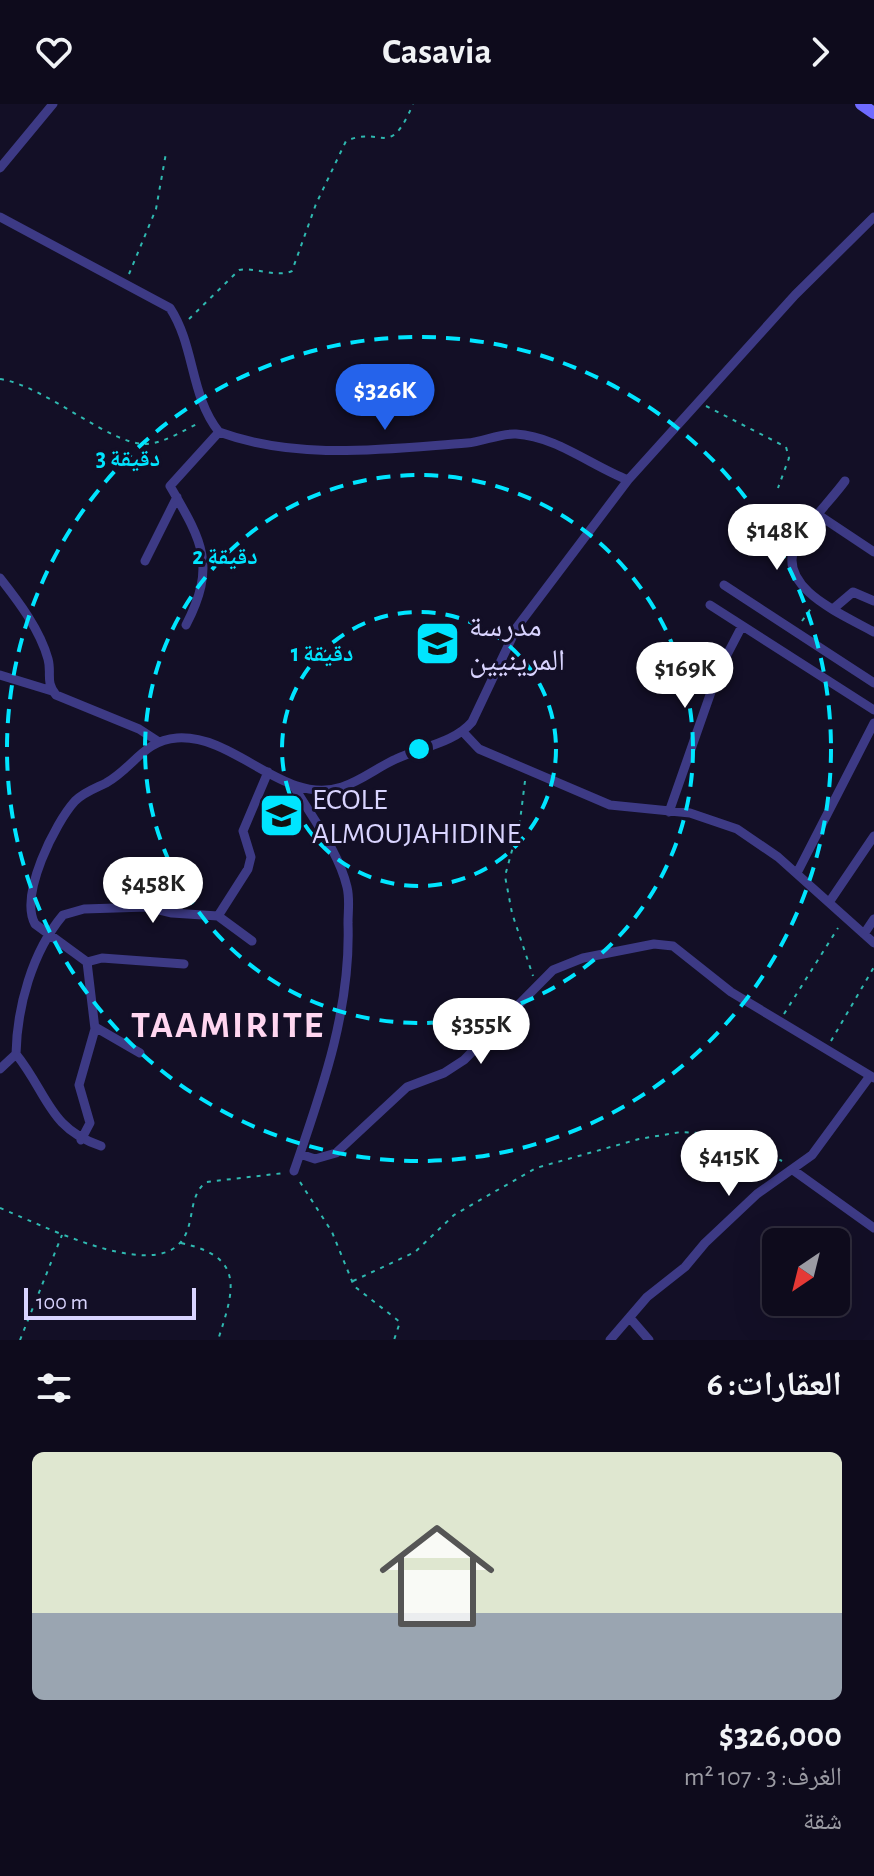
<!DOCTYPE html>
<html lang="ar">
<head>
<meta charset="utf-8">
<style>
  body { margin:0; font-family:"Alegreya Sans","Noto Naskh Arabic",sans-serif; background:#1c1929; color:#f1f3f6; direction:rtl; height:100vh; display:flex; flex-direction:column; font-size:30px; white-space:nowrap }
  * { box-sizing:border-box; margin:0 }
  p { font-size:26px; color:#9b9ba3 }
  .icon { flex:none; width:44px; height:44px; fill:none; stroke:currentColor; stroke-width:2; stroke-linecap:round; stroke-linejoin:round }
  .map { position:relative; height:1236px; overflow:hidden; direction:ltr }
  .side { display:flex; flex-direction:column; background:#0e0b1c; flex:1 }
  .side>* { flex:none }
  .needle { width:52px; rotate:215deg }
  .tools { position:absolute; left:762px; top:1124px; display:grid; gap:16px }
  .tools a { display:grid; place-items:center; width:88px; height:88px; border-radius:12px; background:#0e0b1c; box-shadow:0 8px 32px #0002,0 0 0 2px #2e2b3b; font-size:40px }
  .scale { position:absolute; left:24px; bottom:20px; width:172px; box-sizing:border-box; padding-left:8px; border:4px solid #d9d4ff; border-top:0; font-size:22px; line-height:28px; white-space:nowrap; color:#d9d4ff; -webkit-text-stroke:6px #130f26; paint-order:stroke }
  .price { position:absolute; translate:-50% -68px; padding:0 18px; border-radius:28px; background:#fff; color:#222; font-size:26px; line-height:52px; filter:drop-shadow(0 2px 4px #0008) }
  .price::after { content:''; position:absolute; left:50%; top:48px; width:24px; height:18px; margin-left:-12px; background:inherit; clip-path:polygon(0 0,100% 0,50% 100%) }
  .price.active { background:#2563eb; color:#fff }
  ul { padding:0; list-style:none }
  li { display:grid; align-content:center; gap:16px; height:424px; padding:0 32px }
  li span { display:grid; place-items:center; height:248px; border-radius:12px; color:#555 }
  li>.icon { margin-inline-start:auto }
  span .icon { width:144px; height:144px; fill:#fffc; stroke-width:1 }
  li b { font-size:34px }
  h2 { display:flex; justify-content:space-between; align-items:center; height:96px; padding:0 32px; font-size:34px }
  header { display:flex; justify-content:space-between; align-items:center; height:104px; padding:0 32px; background:#0e0b1c; font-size:36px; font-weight:700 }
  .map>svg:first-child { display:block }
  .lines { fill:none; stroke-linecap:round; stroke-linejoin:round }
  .path { stroke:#2fb8b0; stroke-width:2; stroke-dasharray:4 6; stroke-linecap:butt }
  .street { stroke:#3d3a85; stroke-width:9 }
  .secondary { stroke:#6f6bff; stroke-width:12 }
  .ring { fill:none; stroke:#00e5ff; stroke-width:4; stroke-dasharray:14 10 }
  .labels { text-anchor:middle; stroke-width:6; stroke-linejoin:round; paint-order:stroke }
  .poi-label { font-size:30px; fill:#d9d4ff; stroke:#130f26; text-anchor:start }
  .district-label { font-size:38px; font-weight:bold; letter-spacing:2px; fill:#ffd6f0; stroke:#130f26 }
  .centre { fill:#00e5ff; stroke:#130f26; stroke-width:4 }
  .ring-label { font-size:24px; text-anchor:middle; font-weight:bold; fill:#00e5ff; stroke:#130f26; stroke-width:6; stroke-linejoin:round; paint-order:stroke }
</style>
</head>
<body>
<header><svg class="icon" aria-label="forward" viewBox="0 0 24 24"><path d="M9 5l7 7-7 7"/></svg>Casavia<svg class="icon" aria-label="heart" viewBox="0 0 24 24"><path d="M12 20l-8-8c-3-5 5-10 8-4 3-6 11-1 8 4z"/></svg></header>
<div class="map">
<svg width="874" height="1236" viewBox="0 0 874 1236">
  <rect width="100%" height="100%" fill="#130f26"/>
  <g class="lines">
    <!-- path -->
    <path class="path" d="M129 170 156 105 166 49
      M189 215 239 166C256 163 277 174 292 167L316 100 346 37C383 21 389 57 413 0
      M0 275C46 282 111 342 147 340 164 339 184 326 199 319
      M706 302 786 343 789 354 778 384
      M802 517 812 503
      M525 677 520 717 505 772 512 809 533 872
      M784 910 838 824
      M831 937 874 863
      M300 1078 332 1128 354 1182 400 1218 394 1236
      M0 1104C38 1119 147 1176 180 1139 196 1121 187 1093 206 1078L284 1069
      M181 1139C246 1153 234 1186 218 1236
      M353 1177 415 1148 454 1111 536 1064 639 1035 681 1028 718 1030 747 1040 782 1057
      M20 1236 62 1131"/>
    <!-- street -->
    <path class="street" d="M0 64 53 0
      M0 113 170 204C195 242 190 292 219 328 299 357 384 345 467 339 483 338 500 329 516 330 555 332 592 362 628 376
      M845 377C832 395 805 422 796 440 774 484 846 512 874 528
      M820 412 874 448
      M145 457 177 393
      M0 474C19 498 40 526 48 555 52 569 45 578 56 591L139 625 159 638
      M724 481 874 579
      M710 501 874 606
      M833 505 853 488 874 497
      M186 521C217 461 202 437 170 382L219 328
      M0 571 52 587
      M463 628 479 645 610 701 690 709 737 725 778 753 874 839
      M293 681C311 712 339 748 347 783 350 795 348 807 348 819 351 906 322 986 294 1067
      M669 708 718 568 742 522
      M797 769 874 619
      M830 797 874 732
      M218 812 248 765 251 753 243 727 268 668
      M864 830 874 815
      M87 858 102 854 184 860
      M95 923 140 949
      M16 950C48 990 49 1025 101 1042
      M0 965 16 950C17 903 32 848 63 811L84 805 147 803 172 809 218 812 252 837
      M81 1036 90 1019 79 981 95 925 87 858 35 820C19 791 55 719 75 697 84 688 96 684 106 679 133 664 144 636 177 634 236 630 283 702 342 683 361 677 378 663 396 655 421 643 454 639 472 618L517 523 628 376 795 191 874 113
      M300 1050 315 1055 336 1049 407 983 444 969 464 956 553 866 583 854 654 840 673 842 731 888 874 974
      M793 1066 874 1124
      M630 1214 649 1236
      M610 1236 647 1193 685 1163 705 1139 757 1090 812 1051 870 972"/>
    <!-- secondary -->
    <path class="secondary" d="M861 0 874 9"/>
  </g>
  <!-- distance rings -->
  <g class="ring">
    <circle cx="419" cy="645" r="137"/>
    <circle cx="419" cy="645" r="274"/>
    <circle cx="419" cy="645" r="412"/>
  </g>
  <!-- icons -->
  <defs>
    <symbol id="school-square" viewBox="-11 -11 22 22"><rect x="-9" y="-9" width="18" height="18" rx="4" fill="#00e5ff" stroke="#130f26"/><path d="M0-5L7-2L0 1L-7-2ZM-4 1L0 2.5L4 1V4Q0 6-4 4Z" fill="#111"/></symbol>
  </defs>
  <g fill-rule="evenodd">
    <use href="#school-square" x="412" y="514" width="51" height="51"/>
    <use href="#school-square" x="256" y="686" width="51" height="51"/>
  </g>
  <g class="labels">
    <!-- poi labels -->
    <g class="poi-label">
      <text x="469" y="532">مدرسة<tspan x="469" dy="34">المرينيين</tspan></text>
      <text x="312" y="705">ECOLE<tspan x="312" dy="34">ALMOUJAHIDINE</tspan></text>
    </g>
    <!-- district labels -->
    <g class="district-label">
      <text x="228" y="933">TAAMIRITE</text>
    </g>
  </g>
  <circle cx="419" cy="645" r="12" class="centre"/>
  <g class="ring-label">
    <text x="128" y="362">3 دقيقة</text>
    <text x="225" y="460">2 دقيقة</text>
    <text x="322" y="557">1 دقيقة</text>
  </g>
</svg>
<div class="tools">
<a><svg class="needle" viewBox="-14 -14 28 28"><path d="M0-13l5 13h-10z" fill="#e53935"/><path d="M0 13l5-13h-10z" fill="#9b9ba3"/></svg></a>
</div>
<div class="scale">100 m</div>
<b class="price active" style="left:385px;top:328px">$326K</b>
<b class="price" style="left:777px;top:468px">$148K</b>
<b class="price" style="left:685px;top:606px">$169K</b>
<b class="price" style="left:153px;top:821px">$458K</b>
<b class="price" style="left:481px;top:962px">$355K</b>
<b class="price" style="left:729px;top:1094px">$415K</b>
</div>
<section class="side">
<h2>العقارات: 6<svg class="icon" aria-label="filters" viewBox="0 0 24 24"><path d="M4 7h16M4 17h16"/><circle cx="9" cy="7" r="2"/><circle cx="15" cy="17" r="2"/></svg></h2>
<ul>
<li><span style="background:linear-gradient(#dfe7d0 65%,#9aa5b1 0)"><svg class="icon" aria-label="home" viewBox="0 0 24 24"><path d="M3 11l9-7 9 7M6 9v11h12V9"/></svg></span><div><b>$326,000</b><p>الغرف: 3 · 107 m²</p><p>شقة</p></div></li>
</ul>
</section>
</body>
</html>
